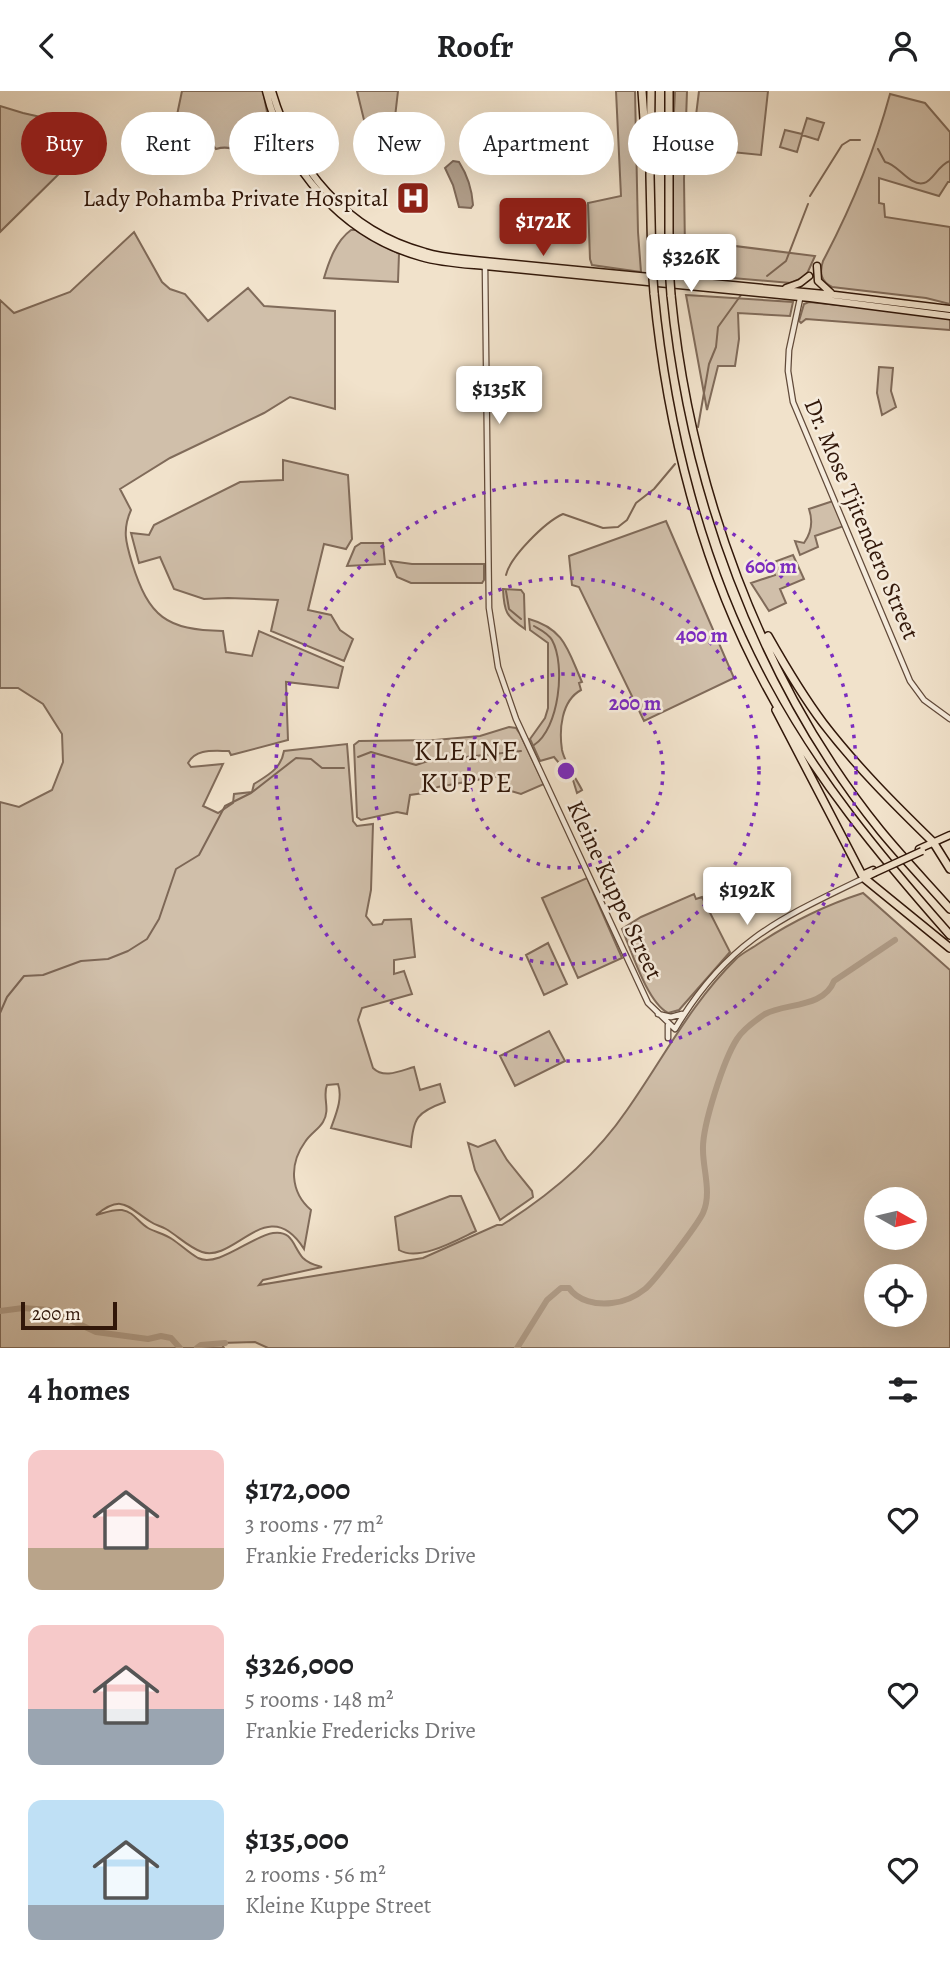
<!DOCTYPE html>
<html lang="en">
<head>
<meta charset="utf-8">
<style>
  body { margin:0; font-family:Alegreya,serif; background:#f6f6f6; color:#202124; height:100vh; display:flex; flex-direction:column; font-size:26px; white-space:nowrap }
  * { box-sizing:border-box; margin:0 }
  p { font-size:23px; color:#757577 }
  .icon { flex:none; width:38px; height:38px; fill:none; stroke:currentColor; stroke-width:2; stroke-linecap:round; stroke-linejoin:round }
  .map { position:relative; height:1257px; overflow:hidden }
  .sheet { display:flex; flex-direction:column; background:#fff; flex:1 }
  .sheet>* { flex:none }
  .guide { position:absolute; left:21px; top:21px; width:908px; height:63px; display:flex; gap:14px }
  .needle { width:46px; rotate:98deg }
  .buttons { position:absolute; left:864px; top:1096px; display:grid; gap:14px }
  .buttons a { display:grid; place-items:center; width:63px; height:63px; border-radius:50%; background:#fff; box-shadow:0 7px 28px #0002; font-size:35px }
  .scale { position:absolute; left:21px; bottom:18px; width:96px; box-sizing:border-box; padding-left:7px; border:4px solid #311709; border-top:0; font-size:19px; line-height:24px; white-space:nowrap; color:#311709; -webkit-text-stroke:5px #f6ecdd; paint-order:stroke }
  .price { position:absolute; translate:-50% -60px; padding:0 16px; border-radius:7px; background:#fff; color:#222; font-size:23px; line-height:46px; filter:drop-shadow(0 2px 4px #0008) }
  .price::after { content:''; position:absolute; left:50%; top:42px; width:21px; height:16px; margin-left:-10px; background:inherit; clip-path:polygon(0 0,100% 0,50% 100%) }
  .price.on { background:#8f2418; color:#fff }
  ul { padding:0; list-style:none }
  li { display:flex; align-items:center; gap:21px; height:175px; padding:0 28px }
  li span { display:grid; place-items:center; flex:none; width:196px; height:140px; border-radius:14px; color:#555 }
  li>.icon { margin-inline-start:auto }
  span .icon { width:84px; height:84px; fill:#fffc; stroke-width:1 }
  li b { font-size:30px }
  h2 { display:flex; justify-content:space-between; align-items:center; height:84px; padding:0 28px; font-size:30px }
  .chip { padding:0 24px; border-radius:32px; background:#fff; box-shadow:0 7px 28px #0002; font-size:24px; line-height:63px }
  .chip.on { background:#8f2418; color:#fff }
  header { display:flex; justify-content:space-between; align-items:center; height:91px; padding:0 28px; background:#fff; font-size:32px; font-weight:700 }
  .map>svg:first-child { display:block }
  .green { fill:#d0bfaa; stroke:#806b5a; stroke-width:2; fill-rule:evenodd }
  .water { fill:#b09d89; stroke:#7d6756; stroke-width:2 }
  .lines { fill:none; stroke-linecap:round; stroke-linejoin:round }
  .stream { stroke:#7d6756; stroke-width:2 }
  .river { stroke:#b09d89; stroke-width:6 }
  .minor-casing { stroke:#614a3a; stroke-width:7 }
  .major-casing { stroke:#311709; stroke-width:9 }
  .highway-casing { stroke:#311709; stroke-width:10 }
  .minor { stroke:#f6ecdd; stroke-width:4.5 }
  .major { stroke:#f1e2cb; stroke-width:6 }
  .highway { stroke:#f1e2cb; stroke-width:7 }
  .major-bridge-casing { stroke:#311709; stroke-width:9; stroke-linecap:butt }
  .highway-bridge-casing { stroke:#311709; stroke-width:10; stroke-linecap:butt }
  .major-bridge { stroke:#f1e2cb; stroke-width:6 }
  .highway-bridge { stroke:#f1e2cb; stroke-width:7 }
  .ring { fill:none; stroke:#7b2cbf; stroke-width:3.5; stroke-dasharray:3.5 7 }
  .labels { text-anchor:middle; stroke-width:5; stroke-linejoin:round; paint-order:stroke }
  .poi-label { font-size:24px; fill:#311709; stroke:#f6ecdd; text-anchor:end }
  .street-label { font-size:24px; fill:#311709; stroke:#f6ecdd }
  .quarter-label { font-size:28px; letter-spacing:2px; fill:#311709; stroke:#f6ecdd }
  .centre { fill:#7b2cbf; stroke:#f6ecdd; stroke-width:3.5 }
  .ring-label { font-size:21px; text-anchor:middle; font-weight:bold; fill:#7b2cbf; stroke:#f6ecdd; stroke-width:5; stroke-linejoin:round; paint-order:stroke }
</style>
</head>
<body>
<header><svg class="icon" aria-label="back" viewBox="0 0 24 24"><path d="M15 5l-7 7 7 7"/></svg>Roofr<svg class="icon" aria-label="person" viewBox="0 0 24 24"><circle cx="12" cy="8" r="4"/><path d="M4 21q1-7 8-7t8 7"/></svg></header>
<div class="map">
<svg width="950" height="1257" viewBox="0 0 950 1257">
  <rect width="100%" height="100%" fill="#f1e2cb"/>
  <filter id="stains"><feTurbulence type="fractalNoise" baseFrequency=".00286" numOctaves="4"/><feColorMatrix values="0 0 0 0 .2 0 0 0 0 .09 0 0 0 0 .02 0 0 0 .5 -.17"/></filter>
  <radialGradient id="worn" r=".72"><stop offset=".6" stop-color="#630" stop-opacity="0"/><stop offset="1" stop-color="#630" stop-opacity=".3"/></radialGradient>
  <!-- green -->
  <path class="green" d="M182 0H263L268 26 281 58 255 81C244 66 236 52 216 58L198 37 154 74 141 58 177 24Z
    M357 0H398L395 26 364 29Z
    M616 0H635L638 141 641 181 592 174 590 168 588 112 621 105Z
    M675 0H687L684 88 685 160 671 161 672 62Z
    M699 0H768L761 64 692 57Z
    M890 3 925 12 950 41V91H948L939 105 879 87V112L884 113 885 126 950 136V213L926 207 832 196C821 190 819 182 823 170 851 117 874 62 890 3Z
    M0 15 23 22 76 34V66L0 141Z
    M807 27 824 32 818 49 802 44 797 61 780 56 785 39 802 43Z
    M351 139H356L399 163 398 191 324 187C329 170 336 150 351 139Z
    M134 141 162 191 170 198 185 203 208 230 248 197 264 215 335 220V318L290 306 264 322 170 367 120 398 131 419C122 439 126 452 132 472 149 526 166 539 223 540L226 561 252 565 259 540 343 576 338 597 286 591 288 649 231 664 229 660C214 660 196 657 188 672L191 676 223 673 203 715 218 722 233 712 234 703 252 701 254 693C268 684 281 678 284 660L347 653 353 730 357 735 373 733 371 799 366 825 373 834 382 833 384 829 411 828 415 866 394 869V883L404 880 412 903 362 917 358 929 373 977C384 988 400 980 414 976L420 999 440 993 445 1011C417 1021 413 1027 411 1056L331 1037C336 1023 343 1007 338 993L327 994C322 1006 331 1018 323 1031 319 1038 310 1043 305 1051 289 1073 290 1101 311 1119L304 1158C268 1101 235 1172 202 1161 188 1156 178 1145 166 1138 161 1135 155 1134 151 1131 128 1117 123 1102 96 1124 104 1122 113 1118 122 1119 134 1121 138 1131 148 1137 155 1141 165 1143 172 1148 181 1154 189 1162 198 1167 218 1177 252 1145 273 1142 293 1139 293 1156 303 1167 309 1173 315 1174 322 1176L263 1189 259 1194 423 1167 497 1134H502C550 1104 595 1066 627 1019 663 968 691 912 736 868 742 862 751 858 758 853 791 831 826 814 863 802L950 879V1257H268L255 1251 221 1252 224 1257H0V711L19 716 52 699 63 671 62 643 43 613 18 597H0V209L14 222 70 201ZM877 1108H915V1146H877ZM877 1185H915V1223H877Z
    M687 149 815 165 806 185 791 192 686 183Z
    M686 204 793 211 790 225 738 222 739 248 735 275H718L707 319Z
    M809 211 908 221 950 228V239L806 228 801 232 799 230 804 213Z
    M879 276 893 277 891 300 896 316 882 324 877 302Z
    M283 369 348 384 352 448 346 458 324 453 308 519 331 524 340 539 353 548 344 570 271 540 278 509 228 507 204 508 174 498 160 466 139 472 131 442 149 444 154 434 240 391 283 389Z
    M833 410 844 435 815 445 818 456 800 464 795 450 804 452C812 441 813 430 809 418Z
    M666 430 734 587 644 630 579 496 572 494 569 465Z
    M361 452H383L385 473 347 475 355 456Z
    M793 464 804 488 780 498 786 512 769 520 751 492 775 484 771 472Z
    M390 470 412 473H484V489L482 492H411L397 486Z
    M503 498 521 499 524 503 525 538C506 525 504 521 503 498Z
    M529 528C565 538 568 560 582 591L579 592 581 599C561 610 559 639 562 659 565 673 576 687 582 699L577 702 573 689 554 666 540 670 530 648 545 627 548 617V552L530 539Z
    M509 636 516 637 520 643 544 693 521 703 511 700H503L499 685 438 696 424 702 410 704 407 723 397 721 361 729 357 726 354 654 359 650 435 649 480 645Z
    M587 787 622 867 578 887 542 807Z
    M694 803 696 808 702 806 730 861 679 919 668 922C647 911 632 861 622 838L641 826Z
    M548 852 567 893 544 904 526 864Z
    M549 940 565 970 515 995 500 965Z
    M495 1049 507 1069 532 1100 533 1106 500 1129 475 1079 468 1052 478 1056Z
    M450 1105H461L476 1140C457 1149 419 1171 399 1159L395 1126Z"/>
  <!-- water -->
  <path class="water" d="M453 70 459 71C468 85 472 98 473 114L471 117 459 116 453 94 445 77Z"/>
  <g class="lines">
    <!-- stream -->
    <path class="stream" d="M878 58 885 71C898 73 910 96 924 92 933 90 938 74 950 70
      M810 105 842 54 850 49H860
      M767 185 786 170 808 113
      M698 336 709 273 716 256 718 236 741 204
      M506 484C510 466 545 431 563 423L603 437 618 436 627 429 636 412 654 398 675 373
      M506 500 509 518 521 528
      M534 654C559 638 566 574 552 549 548 542 541 539 534 535
      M358 666 371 661 416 674 428 670 521 660
      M0 922 7 906 24 885 43 884 81 870 108 868 128 860 147 848 159 828 176 778 199 764 225 715 251 702 296 667 311 668 322 677H344"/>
    <!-- river -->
    <path class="river" d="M0 1220 23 1217 49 1219 96 1241 148 1248 161 1245 171 1247 180 1257
      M197 1257 201 1254 225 1252
      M517 1257 547 1209 561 1197H569C578 1210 596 1214 612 1212 624 1211 635 1206 645 1198 654 1191 698 1133 703 1122 712 1102 703 1079 703 1059 702 1035 724 968 737 948 742 940 756 929 765 923 785 912 824 917 834 890L895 849"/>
    <defs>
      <path id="minor" d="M485 174 489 517 498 576 516 628 648 912 675 938C727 851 777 829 864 787
        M801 203 789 259 788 280 793 311 910 590 924 609 950 628
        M658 923 671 926 682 923
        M668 947V934"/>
      <path id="major" d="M266 0C285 77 342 144 421 166 441 172 463 173 485 175L810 207 950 225
        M272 0C294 76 346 140 425 161 441 166 457 167 474 169L835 204 950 218
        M817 175 818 190 831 202
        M786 197 800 192 809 185
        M919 758 950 744
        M873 779 862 784 864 787 874 782"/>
      <path id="highway" d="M642 0 646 56
        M651 0 650 85 652 174
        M669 0V175
        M654 202C667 336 701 474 765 593 814 685 881 766 950 844
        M671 204C690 394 759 589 880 739 902 766 927 792 950 818
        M768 545C785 575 802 604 823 632 856 675 894 713 933 751
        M776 619 862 784
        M935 754 950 778
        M864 787 950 857"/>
    </defs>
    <!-- minor casing -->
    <use href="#minor" class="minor-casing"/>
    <!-- major casing -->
    <use href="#major" class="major-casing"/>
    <!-- highway casing -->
    <use href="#highway" class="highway-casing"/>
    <!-- minor -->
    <use href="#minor" class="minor"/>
    <!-- major -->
    <use href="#major" class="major"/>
    <!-- highway -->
    <use href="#highway" class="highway"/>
    <defs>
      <path id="major-bridge" d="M874 782 922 760"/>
      <path id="highway-bridge" d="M652 174 654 202
        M669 175 671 204"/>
    </defs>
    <!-- major-bridge casing -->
    <use href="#major-bridge" class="major-bridge-casing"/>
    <!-- highway-bridge casing -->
    <use href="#highway-bridge" class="highway-bridge-casing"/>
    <!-- major-bridge -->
    <use href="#major-bridge" class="major-bridge"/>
    <!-- highway-bridge -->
    <use href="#highway-bridge" class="highway-bridge"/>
  </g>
  <!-- distance rings -->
  <g class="ring">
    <circle cx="566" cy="680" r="97"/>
    <circle cx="566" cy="680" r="193"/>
    <circle cx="566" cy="680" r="290"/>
  </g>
  <!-- icons -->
  <defs>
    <symbol id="hospital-square" viewBox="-11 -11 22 22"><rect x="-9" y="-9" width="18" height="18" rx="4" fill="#8f2418" stroke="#f6ecdd"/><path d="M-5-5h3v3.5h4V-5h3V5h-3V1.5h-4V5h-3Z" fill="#fff"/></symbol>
  </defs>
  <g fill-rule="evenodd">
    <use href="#hospital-square" x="394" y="88" width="38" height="38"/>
  </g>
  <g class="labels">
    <!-- poi labels -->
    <g class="poi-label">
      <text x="388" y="115">Lady Pohamba Private Hospital</text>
    </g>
    <!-- street labels -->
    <g class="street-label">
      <text transform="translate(862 428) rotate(67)" y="8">Dr. Mose Tjitendero Street</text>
      <text transform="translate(615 799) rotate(65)" y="8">Kleine Kuppe Street</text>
    </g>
    <!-- quarter labels -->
    <g class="quarter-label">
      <text x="467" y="669">KLEINE<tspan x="467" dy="32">KUPPE</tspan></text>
    </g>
  </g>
  <circle cx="566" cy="680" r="10" class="centre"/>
  <g class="ring-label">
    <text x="771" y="482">600 m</text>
    <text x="702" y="551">400 m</text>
    <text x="635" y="619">200 m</text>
  </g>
  <rect width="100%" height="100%" filter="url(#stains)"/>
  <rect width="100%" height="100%" fill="url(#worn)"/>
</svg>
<div class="buttons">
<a><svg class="needle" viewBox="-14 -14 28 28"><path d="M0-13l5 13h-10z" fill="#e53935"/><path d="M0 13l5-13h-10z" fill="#757577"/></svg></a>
<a><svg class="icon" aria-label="locate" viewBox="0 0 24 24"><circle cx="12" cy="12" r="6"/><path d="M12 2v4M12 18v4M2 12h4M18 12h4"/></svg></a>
</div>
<div class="scale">200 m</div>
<b class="price on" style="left:543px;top:167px">$172K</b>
<b class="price" style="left:691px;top:203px">$326K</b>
<b class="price" style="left:499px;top:335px">$135K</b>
<b class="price" style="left:747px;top:836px">$192K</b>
<div class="guide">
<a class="chip on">Buy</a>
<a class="chip">Rent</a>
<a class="chip">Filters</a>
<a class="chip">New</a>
<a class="chip">Apartment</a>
<a class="chip">House</a>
</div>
</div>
<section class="sheet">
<h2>4 homes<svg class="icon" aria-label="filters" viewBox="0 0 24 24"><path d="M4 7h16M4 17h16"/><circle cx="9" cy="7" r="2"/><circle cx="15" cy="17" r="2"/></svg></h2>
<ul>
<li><span style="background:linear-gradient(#f6c9c9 70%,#b9a48a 0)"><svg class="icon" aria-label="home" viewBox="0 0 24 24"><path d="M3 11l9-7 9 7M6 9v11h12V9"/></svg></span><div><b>$172,000</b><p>3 rooms · 77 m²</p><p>Frankie Fredericks Drive</p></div><svg class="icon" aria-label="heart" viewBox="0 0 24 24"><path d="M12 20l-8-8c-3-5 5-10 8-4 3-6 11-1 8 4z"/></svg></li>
<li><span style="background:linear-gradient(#f6c9c9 60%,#9aa5b1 0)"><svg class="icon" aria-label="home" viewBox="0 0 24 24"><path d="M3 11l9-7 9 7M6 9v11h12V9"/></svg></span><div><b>$326,000</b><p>5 rooms · 148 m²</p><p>Frankie Fredericks Drive</p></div><svg class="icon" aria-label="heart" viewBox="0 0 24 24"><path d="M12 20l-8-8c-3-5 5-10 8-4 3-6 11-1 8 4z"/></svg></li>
<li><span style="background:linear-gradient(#bfe0f5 75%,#9aa5b1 0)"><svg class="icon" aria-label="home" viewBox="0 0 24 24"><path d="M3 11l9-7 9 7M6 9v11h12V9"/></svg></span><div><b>$135,000</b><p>2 rooms · 56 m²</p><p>Kleine Kuppe Street</p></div><svg class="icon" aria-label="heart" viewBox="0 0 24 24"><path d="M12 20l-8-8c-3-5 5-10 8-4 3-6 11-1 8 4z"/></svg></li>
</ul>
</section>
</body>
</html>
